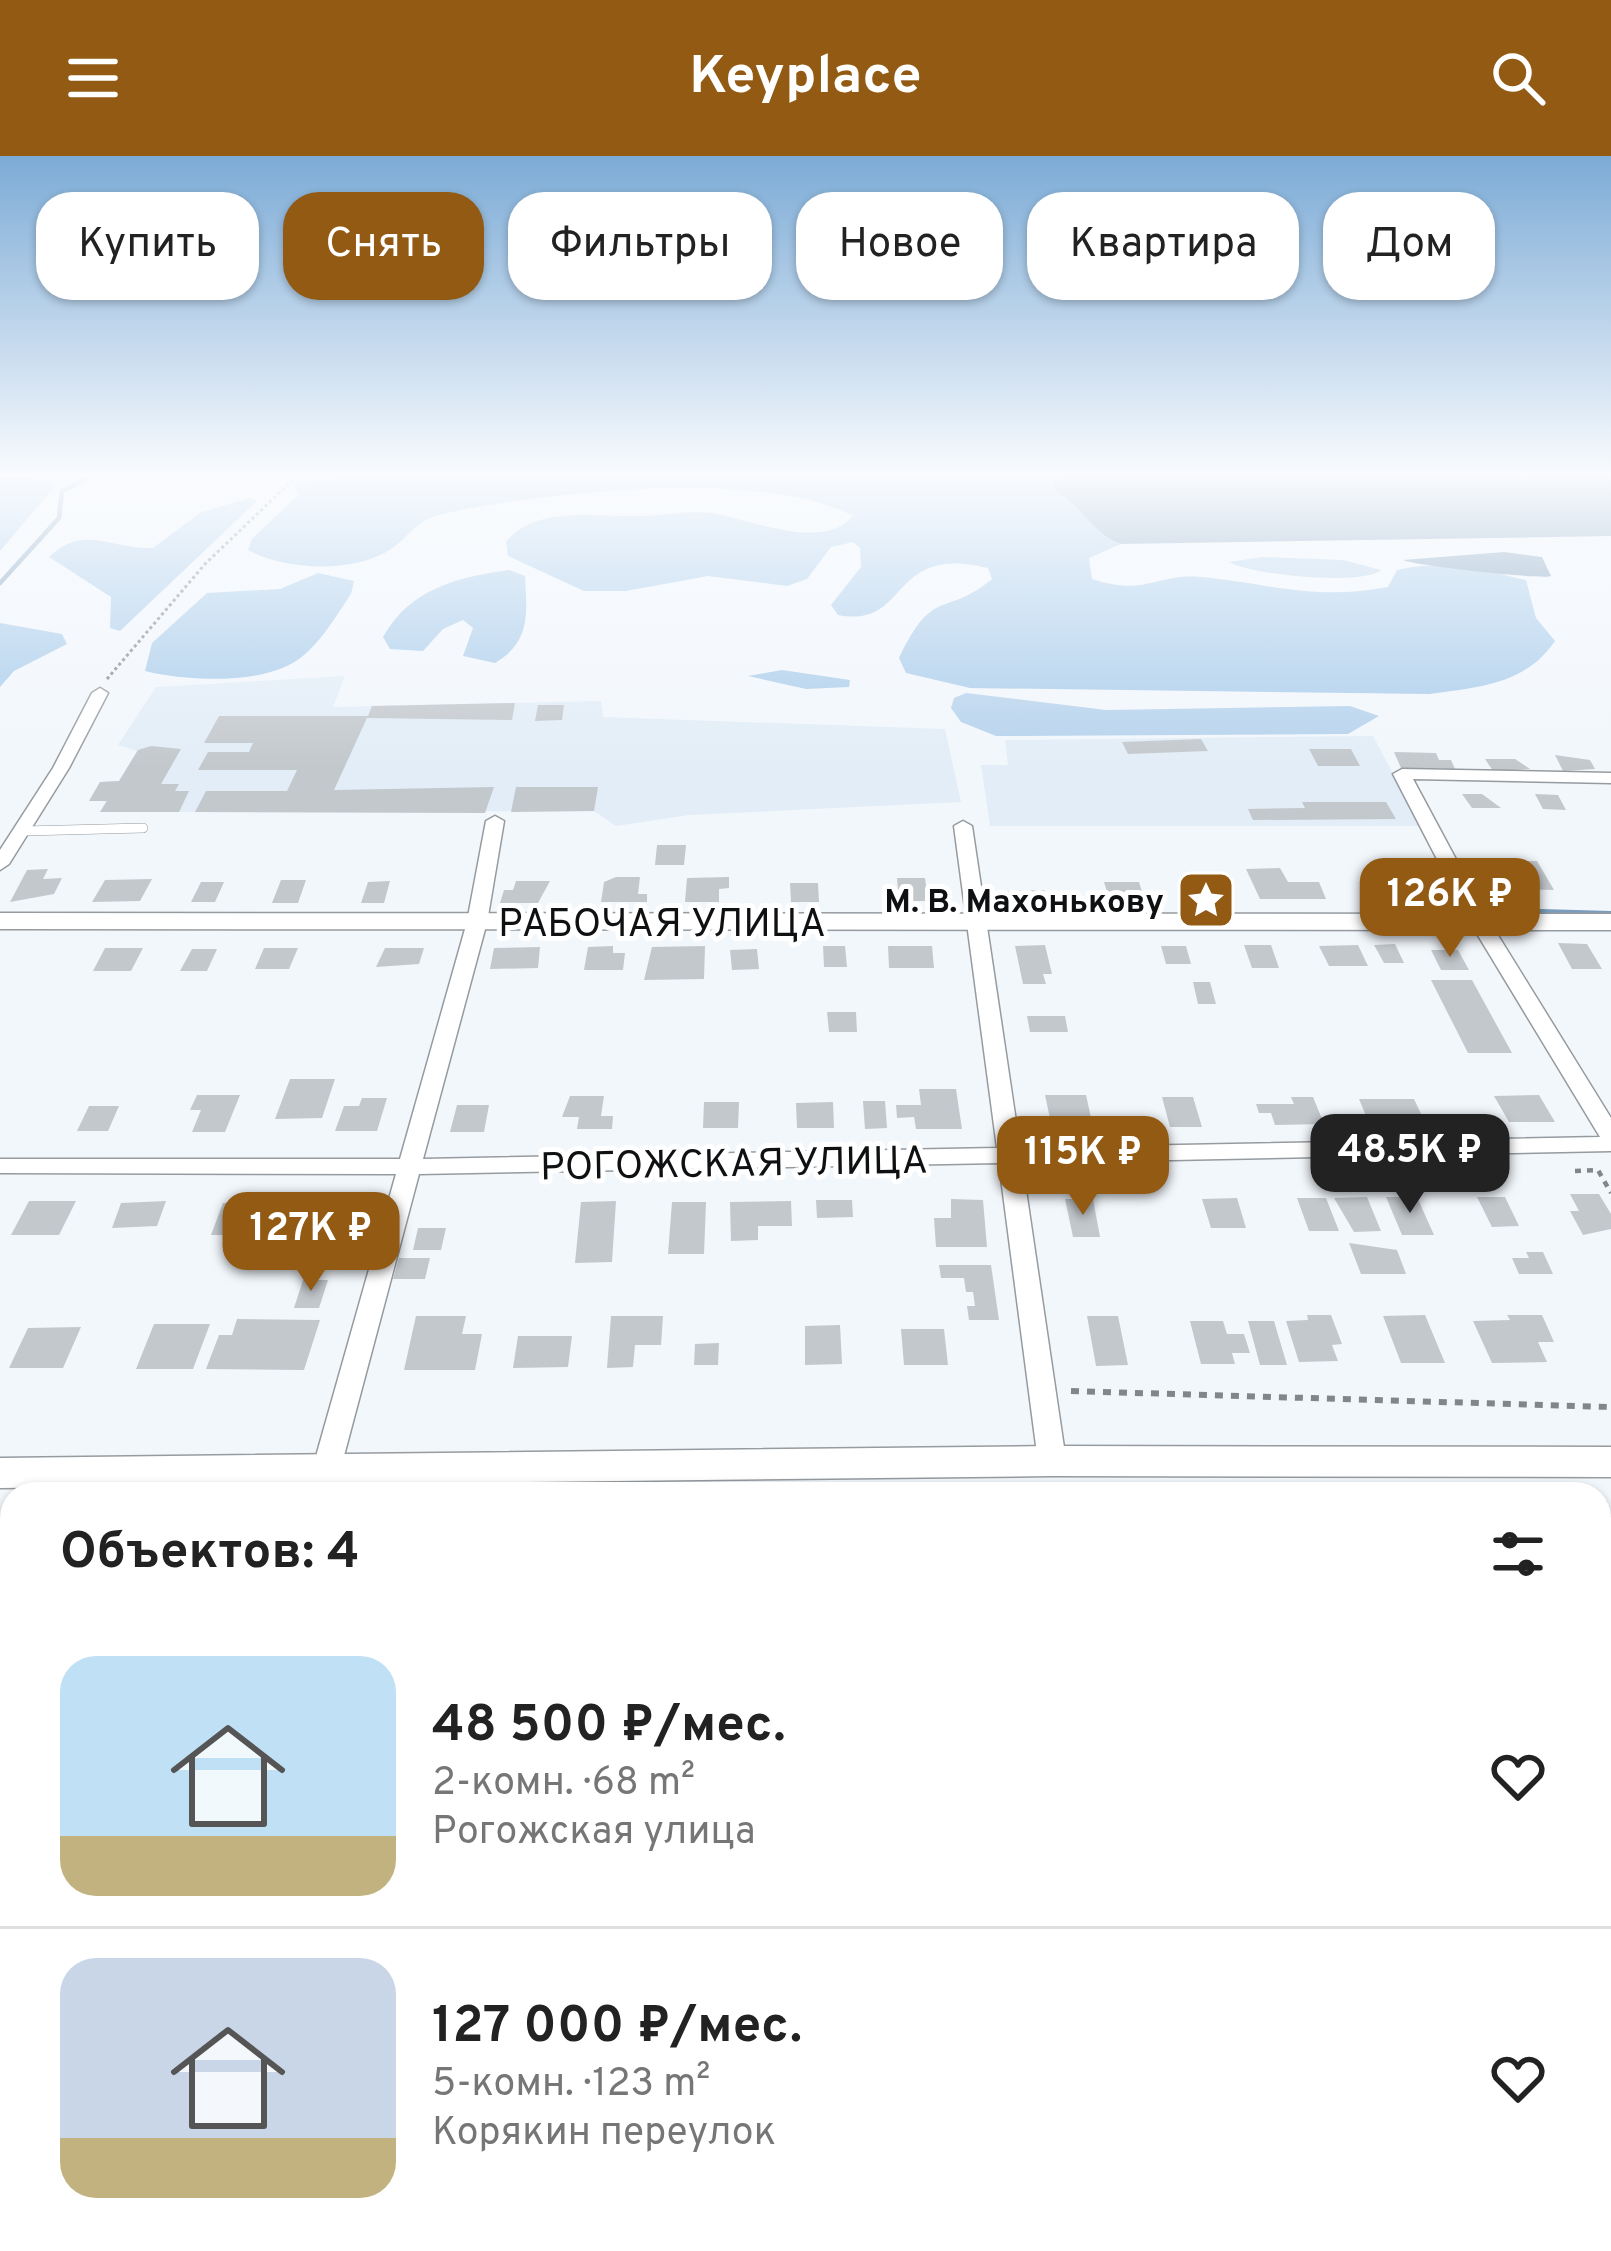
<!DOCTYPE html>
<html lang="ru">
<head>
<meta charset="utf-8">
<style>
  body { margin:0; font-family:Overpass,sans-serif; background:#f6f6f6; color:#222; height:100vh; display:flex; flex-direction:column; font-size:45px; white-space:nowrap }
  * { box-sizing:border-box; margin:0 }
  p { font-size:39px; color:#767676 }
  .icon { flex:none; width:66px; height:66px; fill:none; stroke:currentColor; stroke-width:2; stroke-linecap:round; stroke-linejoin:round }
  .map { position:relative; flex:1; overflow:hidden }
  .sheet { position:absolute; left:0px; top:1326px; width:1611px; height:771px; display:flex; flex-direction:column; background:#fff; border-radius:36px 36px 0 0; box-shadow:0 3px 9px #0004 }
  .sheet>* { flex:none }
  .hud { position:absolute; left:36px; top:36px; width:1539px; height:108px; display:flex; gap:24px }
  .price { position:absolute; translate:-50% -102px; padding:0 27px; border-radius:24px; background:#925a13; color:#fff; font-size:39px; line-height:78px; filter:drop-shadow(0 3px 6px #0008) }
  .price::after { content:''; position:absolute; left:50%; top:72px; width:36px; height:27px; margin-left:-18px; background:inherit; clip-path:polygon(0 0,100% 0,50% 100%) }
  .price.on { background:#222; color:#fff }
  ul { padding:0; list-style:none }
  li { display:flex; align-items:center; gap:36px; height:300px; padding:0 60px }
  li+li { border-top:3px solid #e0e0e0 }
  li span { display:grid; place-items:center; flex:none; width:336px; height:240px; border-radius:36px; color:#555 }
  li>.icon { margin-inline-start:auto }
  span .icon { width:144px; height:144px; fill:#fffc; stroke-width:1 }
  li b { font-size:51px }
  h2 { display:flex; justify-content:space-between; align-items:center; height:144px; padding:0 60px; font-size:51px }
  .tag { padding:0 42px; border-radius:36px; background:#fff; box-shadow:0 3px 9px #0004; font-size:42px; line-height:108px }
  .tag.on { background:#925a13; color:#fff }
  header { display:flex; justify-content:space-between; align-items:center; height:156px; padding:0 60px; background:#925a13; color:#fff; font-size:54px; font-weight:700 }
  .map>svg:first-child { display:block }
  .built { fill:#e2edf7 }
  .green { fill:#b5d2ec }
  .forest { fill:#a7cbea }
  .water { fill:#7b9dbb }
  .lines { fill:none; stroke-linecap:round; stroke-linejoin:round }
  .stream-far1 { stroke:#7b9dbb; stroke-width:4.5 }
  .stream { stroke:#7b9dbb; stroke-width:6 }
  .building { fill:#c3c8cd }
  .lane-casing { stroke:#969b9f; stroke-width:10 }
  .street-casing { stroke:#969b9f; stroke-width:3 }
  .secondary-casing { stroke:#969b9f; stroke-width:3 }
  .path-far3 { stroke:#828689; stroke-width:3; stroke-dasharray:3 3; stroke-linecap:butt }
  .path-far2 { stroke:#828689; stroke-width:4.5; stroke-dasharray:6 6; stroke-linecap:butt }
  .path-far1 { stroke:#828689; stroke-width:6; stroke-dasharray:8 8; stroke-linecap:butt }
  .path { stroke:#828689; stroke-width:8; stroke-dasharray:9 9; stroke-linecap:butt }
  .lane { stroke:#fff; stroke-width:9 }
  .street { fill:#fff; fill-rule:evenodd }
  .secondary { fill:#fff; fill-rule:evenodd }
  .labels { text-anchor:middle; stroke-width:10; stroke-linejoin:round; paint-order:stroke }
  .far-poi-label { font-size:33px; font-weight:bold; fill:#0e1012; stroke:#fff; text-anchor:end }
  .street-label { font-size:39px; fill:#0e1012; stroke:#fff }
</style>
</head>
<body>
<header><svg class="icon" aria-label="menu" viewBox="0 0 24 24"><path d="M4 6h16M4 12h16M4 18h16"/></svg>Keyplace<svg class="icon" aria-label="search" viewBox="0 0 24 24"><circle cx="10" cy="10" r="6"/><path d="M15 15l6 6"/></svg></header>
<div class="map">
<svg width="1611" height="2095" viewBox="0 0 1611 2095">
  <rect width="100%" height="100%" fill="#f2f7fc"/>
  <!-- built -->
  <path class="built" d="M345 520 333 551 601 545 603 561 945 573 961 646 689 659 616 670 594 655 100 656 106 645H89L100 626 119 625 137 595 118 589 156 531Z
    M1373 580 1421 670H990L981 609H1008L1005 584Z"/>
  <!-- green -->
  <path class="green" d="M1262 401 1343 404 1381 414C1363 430 1250 419 1229 406Z
    M966 537 1106 554 1350 550 1379 560 1348 578 996 580 961 566 951 552 954 542Z
    M1599 1360H1611V2095H0V1382H12V2085H1599Z"/>
  <!-- forest -->
  <path class="forest" d="M1060 318 1053 325 1055 334C1081 349 1093 379 1121 388L1089 402 1092 423C1148 441 1155 417 1201 421 1276 428 1309 445 1388 431L1397 414C1440 403 1484 414 1526 424L1536 462 1555 485C1525 529 1479 531 1430 538L970 532 906 517 899 502C934 429 943 463 992 423L988 412C887 387 911 473 838 459L831 449 861 411 860 392 853 386 831 391 807 423 787 430 708 420 626 435H584L508 400 506 386C535 349 597 361 638 360 662 360 687 354 712 357 750 363 823 396 853 360 762 312 542 336 442 358 416 364 410 380 391 393 354 418 285 414 248 394L252 383 298 339 296 331 302 327 350 319Z
    M0 322H38L57 328 0 395Z
    M249 342 257 345 120 475 110 472 111 441 49 401C84 367 112 394 153 392L200 357Z
    M509 414 525 420C527 457 531 486 495 507L463 500 473 472 463 464 443 473 423 495 390 493 383 481C410 433 457 421 509 414Z
    M318 417 354 425 351 438C337 459 318 491 296 505 259 529 186 525 145 515L152 487 207 437 280 433Z
    M0 467 62 478 67 488 14 515 0 531Z
    M782 514 850 524 849 531 806 533 748 520Z"/>
  <!-- water -->
  <path class="water" d="M1060 318H1611V380L1121 388C1093 379 1081 349 1055 334L1053 325Z
    M1504 396 1542 401 1551 420C1544 424 1410 409 1403 404Z"/>
  <g class="lines">
    <!-- stream-far1 -->
    <path class="stream-far1" d="M0 427 59 362 62 335 96 318"/>
    <!-- stream -->
    <path class="stream" d="M1508 755 1611 758"/>
  </g>
  <!-- building -->
  <path class="building" d="M515 547 512 564 367 562 334 634 494 631 485 657 195 656 206 635H287L297 614H198L208 596H249L253 587H204L219 560H368L372 550Z
    M538 549H564L562 564 535 565Z
    M1201 583 1208 595 1128 598 1122 586Z
    M151 590 181 593 161 628H179L175 635H189L179 656H100L107 645H89L100 626 119 625 138 594Z
    M1309 593H1351L1360 610H1318Z
    M1394 596 1436 597 1439 604H1451L1455 613 1401 612Z
    M1555 599 1590 604 1595 613 1563 615Z
    M1485 603H1515L1530 613 1493 615Z
    M516 631H598L594 655 511 656Z
    M1462 638H1482L1501 652H1472Z
    M1535 638 1558 639 1566 654 1543 653Z
    M1302 646H1386L1396 663 1253 664 1248 653 1305 652Z
    M657 689H686L684 709H655Z
    M1499 705H1537L1554 734 1516 733Z
    M1280 712 1288 726H1319L1326 743H1260L1246 713Z
    M48 713 43 723 62 722 54 738 10 746 27 714Z
    M1181 719H1211L1221 744 1190 745Z
    M616 721H640L638 738H647V746H601L604 726Z
    M729 721V732L719 733V746H685L687 722Z
    M1422 721 1435 743H1406L1393 722Z
    M897 722H925L928 745H899Z
    M152 723 140 745 92 746 105 724Z
    M281 724H306L298 747H272Z
    M390 725 384 747H361L368 726Z
    M516 725H550L538 747H500L504 734H513Z
    M201 726H224L215 746H191Z
    M1104 726H1139L1145 745H1110Z
    M790 727H818L819 746H791Z
    M1044 734 1048 745 1009 746 1006 735Z
    M1558 787 1587 788 1602 813H1572Z
    M1395 788 1404 807H1384L1374 789Z
    M1045 789 1052 818H1043L1046 828H1023L1015 790Z
    M1244 789H1271L1279 812H1252Z
    M1358 789 1368 810H1329L1319 790Z
    M613 790V797H625L623 814H584L588 791Z
    M705 790 704 823 644 824 652 791Z
    M823 790H845L847 811H824Z
    M888 790H932L934 812H889Z
    M1161 790H1186L1191 808H1166Z
    M540 791 538 812 490 813 494 792Z
    M105 792H143L131 815H93Z
    M264 792H298L289 813H255Z
    M385 792H424L419 808 376 811Z
    M192 793H217L207 815H180Z
    M757 793 759 813 732 814 730 794Z
    M1431 794H1458L1469 814H1441Z
    M1431 824H1472L1512 897H1468Z
    M1193 826H1210L1216 848H1198Z
    M827 856H856L857 876H829Z
    M1027 860H1065L1068 876H1030Z
    M290 923H335L322 962 275 963Z
    M919 933H956L962 973H916L914 961 897 962 896 949H921Z
    M197 939H240L225 976H192L201 954H190Z
    M1045 939H1086L1093 971 1052 972Z
    M1539 939 1555 966H1509L1494 940Z
    M570 940H604L601 960H613L612 973H577L579 961H562Z
    M1162 941H1193L1202 971H1170Z
    M1291 941H1313L1324 968 1275 969 1271 957H1259L1256 948H1294Z
    M362 942H387L377 975H335L344 950H359Z
    M1359 943H1414L1422 960H1411L1415 968 1370 969Z
    M863 945H885L887 972 865 973Z
    M704 946H739L738 972H703Z
    M833 946 834 972H797L796 947Z
    M457 949H489L484 976H450Z
    M89 950H119L108 975H77Z
    M1570 1038H1599L1611 1058V1073L1583 1079 1570 1055H1579Z
    M1367 1041 1381 1075 1354 1076 1334 1042Z
    M1386 1041H1417L1434 1079H1402Z
    M1477 1041H1505L1519 1070 1492 1071Z
    M1237 1042 1246 1072H1211L1202 1043Z
    M1297 1042H1326L1339 1075H1309Z
    M951 1043 983 1044 987 1091H936L934 1062H951Z
    M1065 1043H1093L1100 1081H1073Z
    M816 1044H852L853 1061 817 1062Z
    M29 1045H76L59 1079H11Z
    M166 1045 157 1070 112 1072 121 1047Z
    M616 1045 612 1106 575 1107 581 1046Z
    M791 1045 792 1070H758V1084L731 1085 730 1046Z
    M256 1046 245 1079H211L223 1047Z
    M672 1046H706L704 1098H668Z
    M300 1047 335 1048 323 1081 287 1080Z
    M418 1072H446L441 1094H413Z
    M1349 1087 1397 1094 1406 1118H1361Z
    M1526 1096H1543L1553 1118H1519L1512 1102H1529Z
    M399 1102H430L425 1123H393Z
    M939 1109H991L999 1164H969L967 1150H975L973 1136H966L964 1122H941Z
    M303 1124H328L319 1152H294Z
    M1307 1159H1331L1342 1188 1332 1189 1338 1205 1299 1206 1286 1165 1308 1164Z
    M1425 1159 1445 1207H1401L1383 1160Z
    M1507 1159H1542L1554 1186H1538L1547 1206 1492 1207 1473 1165 1510 1164Z
    M416 1160H466L462 1178H482L475 1214H404Z
    M611 1160H663L661 1189H635L633 1211 607 1212Z
    M1087 1160H1118L1128 1209 1096 1210Z
    M237 1163 320 1164 304 1214 206 1213 219 1179H232Z
    M1190 1165H1223L1227 1178H1244L1250 1197H1232L1235 1208H1201Z
    M1248 1165H1274L1287 1209H1260Z
    M154 1168H210L193 1213H136Z
    M840 1169 842 1208 805 1209V1170Z
    M81 1171 63 1212H9L28 1172Z
    M901 1173H944L948 1209H904Z
    M518 1180H572L568 1211 513 1212Z
    M719 1187 718 1209H694L695 1188Z"/>
  <g class="lines">
    <defs>
      <path id="lane" d="M25 675 143 672"/>
      <path id="street" d="M100 532 108 537 69 612 9 708 0 714V694L53 612 92 537Z
        M1402 613 1611 617V627L1413 623 1488 763 1611 962V995L1022 1007 1066 1305 1062 1313 1052 1316 1042 1313 1038 1305 999 1007 419 1018 341 1311 337 1319 327 1322 317 1319 313 1311 396 1018 0 1017V1003H400L467 766 486 665 495 660 504 665 487 766 423 1003 997 992 954 670 963 665 972 670 1020 992 1600 981 1468 763 1393 618Z"/>
      <path id="secondary" d="M0 757 1611 758V774L0 773Z
        M1052 1290 1611 1291V1321L1052 1320 0 1332V1302Z"/>
    </defs>
    <!-- lane casing -->
    <use href="#lane" class="lane-casing"/>
    <!-- street casing -->
    <use href="#street" class="street-casing"/>
    <!-- secondary casing -->
    <use href="#secondary" class="secondary-casing"/>
    <!-- path-far3 -->
    <path class="path-far3" d="M107 523 205 408 299 318"/>
    <!-- path-far2 -->
    <path class="path-far2" d="M1575 1015 1598 1014 1611 1037"/>
    <!-- path-far1 -->
    <path class="path-far1" d="M1071 1235 1611 1251
      M1599 1348H1611
      M0 1364 12 1363
      M0 1432H12
      M1599 1471H1611"/>
    <!-- path -->
    <path class="path" d="M1599 1770 1611 1747
      M0 1906H12
      M1548 2085 1549 2095"/>
    <!-- lane -->
    <use href="#lane" class="lane"/>
    <!-- street -->
    <use href="#street" class="street"/>
    <!-- secondary -->
    <use href="#secondary" class="secondary"/>
  </g>
  <!-- sky -->
  <linearGradient id="sky" x2="0" y2="1"><stop stop-color="#7cabd6"/><stop offset="0.52" stop-color="#f9fbfe"/><stop offset="1" stop-color="#f9fbfe" stop-opacity="0"/></linearGradient>
  <rect width="1611" height="612" fill="url(#sky)"/>
  <!-- icons -->
  <defs>
    <symbol id="sight-square" viewBox="-11 -11 22 22"><rect x="-9" y="-9" width="18" height="18" rx="4" fill="#925a13" stroke="#fff"/><path d="M0-6L1.8-2.2L6-1.7L2.9 1.2L3.7 5.4L0 3.3L-3.7 5.4L-2.9 1.2L-6-1.7L-1.8-2.2Z" fill="#fff"/></symbol>
  </defs>
  <g fill-rule="evenodd">
    <use href="#sight-square" x="1173" y="711" width="66" height="66"/>
  </g>
  <g class="labels">
    <!-- far-poi labels -->
    <g class="far-poi-label">
      <text x="1164" y="756">М. В. Махонькову</text>
    </g>
    <!-- street labels -->
    <g class="street-label">
      <text x="662" y="780">РАБОЧАЯ УЛИЦА</text>
      <text transform="translate(734 1006) rotate(-1)" y="14">РОГОЖСКАЯ УЛИЦА</text>
    </g>
  </g>
</svg>
<b class="price" style="left:1450px;top:804px">126K ₽</b>
<b class="price on" style="left:1410px;top:1060px">48.5K ₽</b>
<b class="price" style="left:1083px;top:1062px">115K ₽</b>
<b class="price" style="left:311px;top:1138px">127K ₽</b>
<div class="hud">
<a class="tag">Купить</a>
<a class="tag on">Снять</a>
<a class="tag">Фильтры</a>
<a class="tag">Новое</a>
<a class="tag">Квартира</a>
<a class="tag">Дом</a>
</div>
<section class="sheet">
<h2>Объектов: 4<svg class="icon" aria-label="filters" viewBox="0 0 24 24"><path d="M4 7h16M4 17h16"/><circle cx="9" cy="7" r="2"/><circle cx="15" cy="17" r="2"/></svg></h2>
<ul>
<li><span style="background:linear-gradient(#bfe0f5 75%,#c2b280 0)"><svg class="icon" aria-label="home" viewBox="0 0 24 24"><path d="M3 11l9-7 9 7M6 9v11h12V9"/></svg></span><div><b>48 500 ₽/мес.</b><p>2-комн. · 68 m²</p><p>Рогожская улица</p></div><svg class="icon" aria-label="heart" viewBox="0 0 24 24"><path d="M12 20l-8-8c-3-5 5-10 8-4 3-6 11-1 8 4z"/></svg></li>
<li><span style="background:linear-gradient(#c9d6e8 75%,#c2b280 0)"><svg class="icon" aria-label="home" viewBox="0 0 24 24"><path d="M3 11l9-7 9 7M6 9v11h12V9"/></svg></span><div><b>127 000 ₽/мес.</b><p>5-комн. · 123 m²</p><p>Корякин переулок</p></div><svg class="icon" aria-label="heart" viewBox="0 0 24 24"><path d="M12 20l-8-8c-3-5 5-10 8-4 3-6 11-1 8 4z"/></svg></li>
</ul>
</section>
</div>
</body>
</html>
